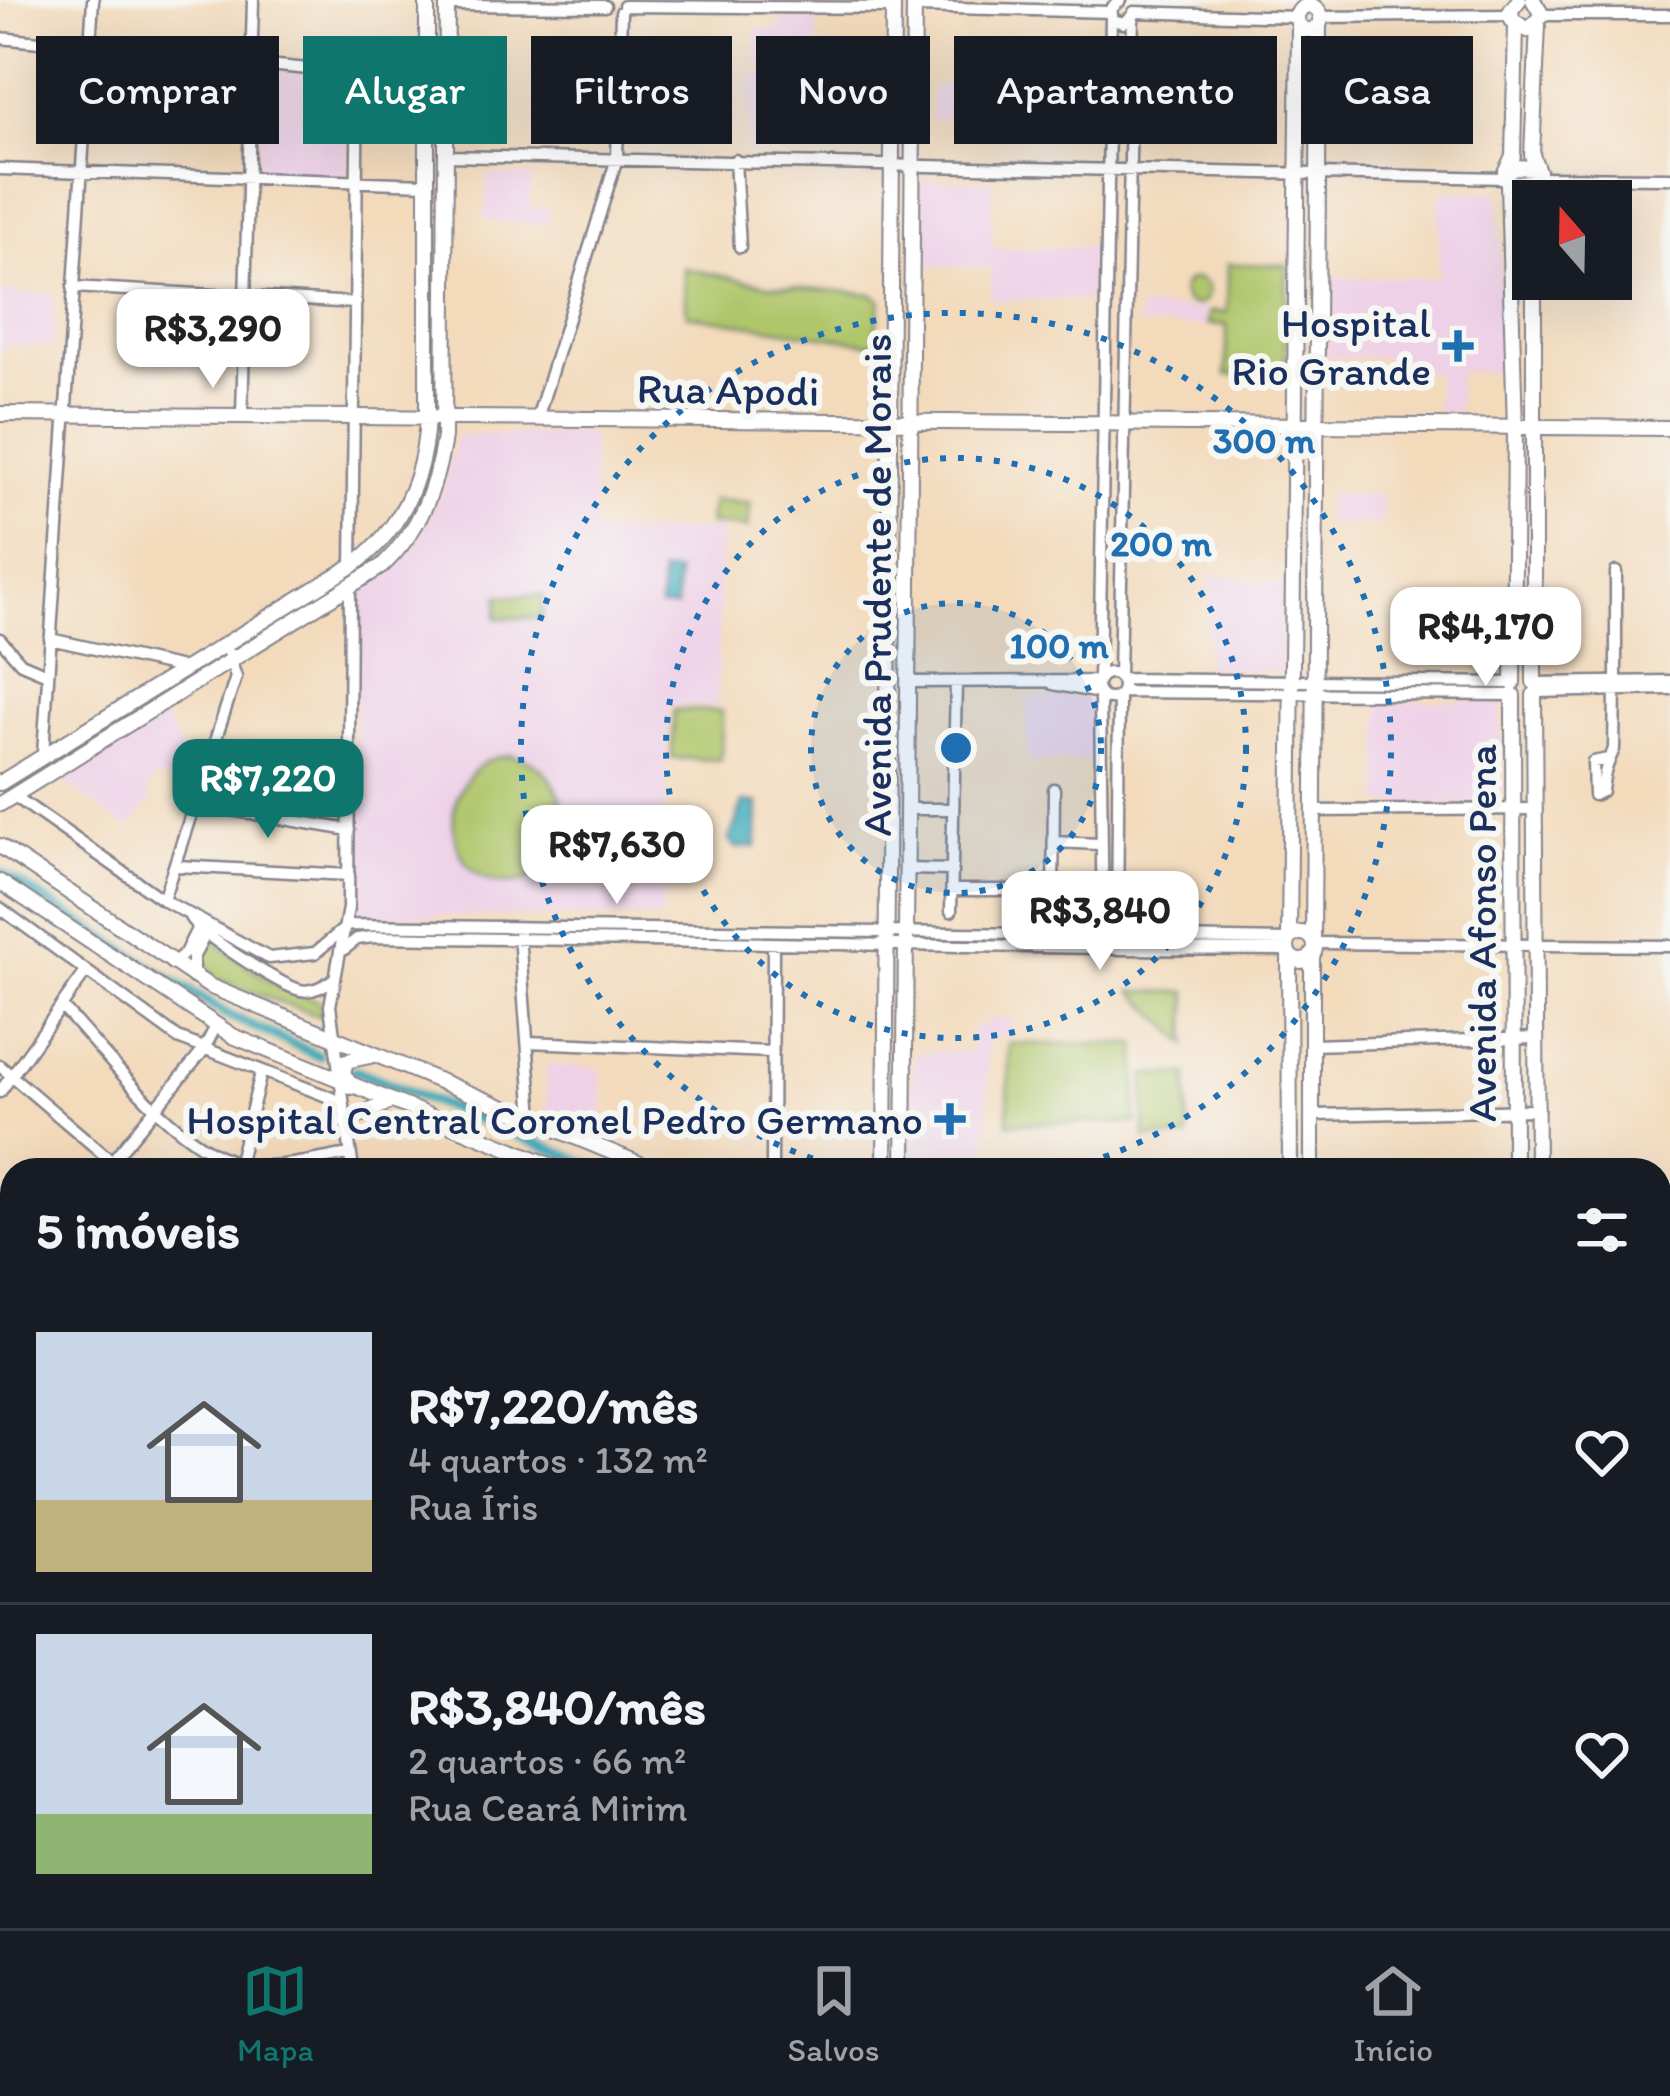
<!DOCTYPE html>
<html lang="pt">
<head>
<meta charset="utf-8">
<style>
  body { margin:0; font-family:Itim,sans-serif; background:#242831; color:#f1f3f6; height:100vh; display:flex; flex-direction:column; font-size:45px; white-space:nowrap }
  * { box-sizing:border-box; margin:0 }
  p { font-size:39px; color:#9ea1a6 }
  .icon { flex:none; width:66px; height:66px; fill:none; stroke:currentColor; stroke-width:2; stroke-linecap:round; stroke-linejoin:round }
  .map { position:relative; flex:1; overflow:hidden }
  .details { position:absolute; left:0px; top:1158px; width:1671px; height:771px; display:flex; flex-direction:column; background:#171b24; border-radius:36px 36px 0 0; box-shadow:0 12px 48px #0002 }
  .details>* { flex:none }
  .banner { position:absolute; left:36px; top:36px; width:1599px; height:108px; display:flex; gap:24px }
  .needle { width:78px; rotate:340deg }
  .fabs { position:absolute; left:1512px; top:180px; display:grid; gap:24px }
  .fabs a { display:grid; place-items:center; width:120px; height:120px; border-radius:0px; background:#171b24; box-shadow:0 12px 48px #0002; font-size:60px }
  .price { position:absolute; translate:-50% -102px; padding:0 27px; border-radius:24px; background:#fff; color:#222; font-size:39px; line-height:78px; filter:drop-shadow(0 3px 6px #0008) }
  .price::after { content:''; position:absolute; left:50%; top:72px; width:36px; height:27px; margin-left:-18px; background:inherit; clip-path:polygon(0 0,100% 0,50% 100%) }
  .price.active { background:#0f766e; color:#fff }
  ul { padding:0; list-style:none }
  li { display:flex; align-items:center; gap:36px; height:300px; padding:0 36px }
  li+li { border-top:3px solid #363941 }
  li span { display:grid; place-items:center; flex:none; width:336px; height:240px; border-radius:0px; color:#555 }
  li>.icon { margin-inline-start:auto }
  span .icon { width:144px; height:144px; fill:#fffc; stroke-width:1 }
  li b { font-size:51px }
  h2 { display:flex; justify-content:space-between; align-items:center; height:144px; padding:0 36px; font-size:51px }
  .chip { padding:0 42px; border-radius:0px; background:#171b24; box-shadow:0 12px 48px #0002; font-size:42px; line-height:108px }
  .chip.active { background:#0f766e; color:#fff }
  .tabs { display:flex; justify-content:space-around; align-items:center; height:168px; border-top:3px solid #363941; background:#171b24; font-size:33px; color:#9ea1a6 }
  .tabs a { display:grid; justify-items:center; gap:6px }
  .tabs .active { color:#0f766e }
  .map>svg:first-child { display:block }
  .built { fill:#eed0e7 }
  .green { fill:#b0c66a; stroke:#667a64; stroke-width:3 }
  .water { fill:#3baaba; stroke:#2b6c8c; stroke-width:3 }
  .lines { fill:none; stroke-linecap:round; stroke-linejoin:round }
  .stream { stroke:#3baaba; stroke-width:3 }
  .canal { stroke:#3baaba; stroke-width:10 }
  .minor-casing { stroke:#87848c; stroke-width:15 }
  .major-casing { stroke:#87848c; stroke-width:18 }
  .minor { stroke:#fff; stroke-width:10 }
  .major { stroke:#fff; stroke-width:14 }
  .ring { fill:none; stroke:#1f6fb2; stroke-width:6; stroke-dasharray:6 12 }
  .poi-dot { fill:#1f6fb2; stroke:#f6f6f2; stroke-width:4.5 }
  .labels { text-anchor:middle; stroke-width:12; stroke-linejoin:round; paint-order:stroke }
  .poi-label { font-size:42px; fill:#1b2f5e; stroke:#f6f6f2; text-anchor:end }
  .street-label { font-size:42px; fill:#1b2f5e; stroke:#f6f6f2 }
  .centre { fill:#1f6fb2; stroke:#f6f6f2; stroke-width:6 }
  .ring-label { font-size:36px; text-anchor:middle; font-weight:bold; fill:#1f6fb2; stroke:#f6f6f2; stroke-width:12; stroke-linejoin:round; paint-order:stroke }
</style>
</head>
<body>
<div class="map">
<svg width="1670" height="1928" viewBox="0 0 1670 1928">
  <rect width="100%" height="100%" fill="#f6f6f2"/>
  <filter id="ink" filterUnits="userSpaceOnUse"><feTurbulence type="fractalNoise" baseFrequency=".00833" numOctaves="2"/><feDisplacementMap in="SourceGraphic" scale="24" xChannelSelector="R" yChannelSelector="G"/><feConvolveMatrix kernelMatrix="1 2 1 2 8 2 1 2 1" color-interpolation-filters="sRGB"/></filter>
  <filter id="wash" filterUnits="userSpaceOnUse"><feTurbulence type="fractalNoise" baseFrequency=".004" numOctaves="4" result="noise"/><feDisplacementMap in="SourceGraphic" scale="48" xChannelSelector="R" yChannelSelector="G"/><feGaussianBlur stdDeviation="2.7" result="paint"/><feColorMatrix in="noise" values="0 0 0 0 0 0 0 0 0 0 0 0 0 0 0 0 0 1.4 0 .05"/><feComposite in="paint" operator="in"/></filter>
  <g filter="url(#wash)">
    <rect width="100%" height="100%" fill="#f3dabb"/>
    <!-- built -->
    <path class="built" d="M817 17V64H756V29H779L781 18Z
      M263 68 351 79 347 176 257 171Z
      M750 73H774L773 152 748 153Z
      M932 85 976 87 975 120 932 119Z
      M488 175 531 176 530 207H550L549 224 485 220Z
      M920 180 993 181 992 249 1092 247 1093 300H991V267L919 266Z
      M1440 191 1499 192 1503 372 1458 371 1457 412H1436L1437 373 1411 372V357H1328V277L1438 278Z
      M0 292 55 295 53 346 4 345 0 354Z
      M1139 308 1206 309V326H1139Z
      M592 433 594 534 721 529 717 706H669L662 918 359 915 354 908 357 594 392 569 417 539 443 490 457 435Z
      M1382 494V523L1326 524V495Z
      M1209 575 1284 584 1281 671 1207 670Z
      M1096 697 1097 760 1028 761 1027 698Z
      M1380 701H1501V803L1380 804Z
      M161 714 183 751 175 782 155 778 146 793 152 799 128 829 56 776Z
      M988 1018 1012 1019 1011 1036 988 1038 987 1170H911L913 1053 972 1051 973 1026H988Z
      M546 1065 600 1068 605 1131 600 1134 547 1113Z"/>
    <!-- green -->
    <path class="green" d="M1228 264 1287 265 1285 375H1226L1227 325 1208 324 1209 312H1227Z
      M683 268 768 285 872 294 881 300 874 344 687 315Z
      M1182 292a13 13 0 1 1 26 0a13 13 0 1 1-26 0Z
      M712 500 750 503 748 528 709 524Z
      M543 595 542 618H497L499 596Z
      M674 710 722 711 721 760 672 758Z
      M511 755C589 770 575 890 502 883 435 876 437 760 511 755Z
      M211 940 279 987 320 1001 321 1017 215 979 199 956 203 944Z
      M1133 991 1188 992 1187 1044Z
      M1009 1044H1137L1136 1123H1008Z
      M1145 1075H1188V1138H1145Z
      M1548 1921 1670 1923V1928H1548Z"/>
    <!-- water -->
    <path class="water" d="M661 573H677L676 608 660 607Z
      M743 802 758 803 757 847 736 848 729 840Z"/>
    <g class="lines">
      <!-- stream -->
      <path class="stream" d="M649 1928V1917"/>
      <!-- canal -->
      <path class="canal" d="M0 872 228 1015 319 1056
        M355 1070 603 1170"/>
    </g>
  </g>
  <g filter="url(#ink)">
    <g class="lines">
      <defs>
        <path id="minor" d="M1121 0 1111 9 1113 20 1124 23 1133 15
          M446 5 605 6
          M624 6 893 8
          M914 7 1110 12
          M1134 12 1297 17
          M1542 15H1670
          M1322 17 1510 15
          M0 38 427 81
          M445 156 1504 178
          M735 160 740 247
          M0 169 426 184
          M1541 177 1670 178
          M73 287 356 303
          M242 416 253 0
          M537 419 617 158 621 12
          M352 566 358 72
          M350 587 348 908 330 1006 353 1170
          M0 639 21 663 47 674
          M50 639 182 668
          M1097 686a13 13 0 1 1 26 0a13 13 0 1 1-26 0Z
          M1119 676 1133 16
          M1099 678 1111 16
          M1122 679 1512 683
          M908 682 1098 681
          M1616 682V572
          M1535 683 1670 681
          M1053 684 1099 693
          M1122 692 1512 695
          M1536 692 1670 689
          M1100 695 1103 933
          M43 754 93 0
          M1608 759 1593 762 1594 795 1602 791C1604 772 1607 765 1614 749L1615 690
          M1054 789 1053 905 1060 911 1102 912
          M13 795 163 900 269 958 315 953 345 928
          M195 804 349 830
          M908 809H952
          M1315 811 1533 809
          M249 814 259 771
          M1054 842 1099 844
          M176 866 349 875
          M907 869 951 870
          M952 890H1053
          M163 900 236 677 228 653
          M0 908 178 1038 342 1102
          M951 911 956 682
          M190 917C199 934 280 985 300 990 313 993 325 985 335 978
          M347 925 1101 935
          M519 935 533 1117
          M1117 935 1119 696
          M1119 937 1288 940
          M1314 943 1670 946
          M1114 949 1286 950
          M343 950 357 939 373 937 1102 948
          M172 964 185 953 200 923
          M193 978V958L207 931
          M63 1008C107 1055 174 1145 238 1163 271 1172 317 1159 350 1154
          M528 1042 771 1052
          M1312 1045 1537 1038
          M0 1066 122 1170
          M0 1092 85 973
          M1313 1115 1538 1110
          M112 1161 203 1051 216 1026
          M237 1169 261 1073
          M772 1170 773 946
          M1659 1205H1670
          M0 1360 12 1366
          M1659 1464 1670 1463
          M0 1474 12 1480
          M1659 1568H1670
          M0 1571 12 1502
          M0 1592 12 1595
          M0 1696 12 1698
          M0 1787 12 1789
          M0 1885 12 1888
          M449 1917 451 1928
          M709 1917 874 1924
          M1356 1917V1928
          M1463 1917V1928
          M1540 1917V1928
          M962 1928V1917
          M1035 1928 1036 1917"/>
        <path id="major" d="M1519 0 1511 10 1512 20 1528 30 1542 15 1533 0
          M1297 18a12 12 0 1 1 24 0a12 12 0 1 1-24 0Z
          M1538 25 1532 155 1538 171
          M1516 167 1534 168 1540 181 1508 184 1505 172Z
          M1506 170 1513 156 1516 25
          M1508 184 1515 429 1513 683
          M0 414 1670 428
          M1534 682V279
          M1513 695 1514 1170
          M1534 695 1537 1170
          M0 783 352 566C402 530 424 478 427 418V0
          M0 804 382 566C420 530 436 489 444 437L447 0
          M0 846 209 986 655 1170
          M0 882 233 1036 562 1170
          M1287 947a14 14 0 1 1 28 0a14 14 0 1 1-28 0Z
          M1289 938 1299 25
          M1313 939 1319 26
          M1289 954 1290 1170
          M352 1087 343 1073 346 1061 370 1056
          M346 1122 387 1103
          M885 1170 893 0
          M904 1170 914 0
          M1312 1170V954
          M0 1201 12 1215
          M1659 1904 1670 1905
          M895 1917V1928
          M1190 1917 1191 1928
          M1212 1917V1928
          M81 1928 82 1917
          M874 1928 875 1917"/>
      </defs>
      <!-- minor casing -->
      <use href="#minor" class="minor-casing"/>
      <!-- major casing -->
      <use href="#major" class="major-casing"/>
      <!-- minor -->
      <use href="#minor" class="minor"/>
      <!-- major -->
      <use href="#major" class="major"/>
    </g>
  </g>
  <!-- distance rings -->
  <circle cx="956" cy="748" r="145" fill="#1f6fb2" fill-opacity=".12"/>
  <g class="ring">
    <circle cx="956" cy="748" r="145"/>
    <circle cx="956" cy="748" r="290"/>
    <path d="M847 1169A435 435 0 1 1 1065 1169"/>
  </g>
  <!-- markers -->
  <g class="poi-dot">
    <path d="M1452 328h12v12h12v12h-12v12h-12v-12h-12v-12h12z"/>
    <path d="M944 1101h12v12h12v12h-12v12h-12v-12h-12v-12h12z"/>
  </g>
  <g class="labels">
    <!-- poi labels -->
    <g class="poi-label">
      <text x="1431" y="337">Hospital<tspan x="1431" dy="48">Rio Grande</tspan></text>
      <text x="923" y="1134">Hospital Central Coronel Pedro Germano</text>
    </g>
    <!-- street labels -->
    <g class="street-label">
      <text transform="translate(728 389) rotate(1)" y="15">Rua Apodi</text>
      <text transform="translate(876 585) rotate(-90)" y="15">Avenida Prudente de Morais</text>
      <text transform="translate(1481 933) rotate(-90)" y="15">Avenida Afonso Pena</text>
    </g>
  </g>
  <circle cx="956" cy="748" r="18" class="centre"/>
  <g class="ring-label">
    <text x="1264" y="453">300 m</text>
    <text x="1161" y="556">200 m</text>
    <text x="1059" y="658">100 m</text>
  </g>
</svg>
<div class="fabs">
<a><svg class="needle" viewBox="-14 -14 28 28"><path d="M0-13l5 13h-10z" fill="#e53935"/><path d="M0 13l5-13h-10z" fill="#9ea1a6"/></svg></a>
</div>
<b class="price" style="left:213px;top:391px">R$3,290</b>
<b class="price" style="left:1486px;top:689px">R$4,170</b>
<b class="price active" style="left:268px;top:841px">R$7,220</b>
<b class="price" style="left:617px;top:907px">R$7,630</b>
<b class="price" style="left:1100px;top:973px">R$3,840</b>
<div class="banner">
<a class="chip">Comprar</a>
<a class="chip active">Alugar</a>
<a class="chip">Filtros</a>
<a class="chip">Novo</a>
<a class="chip">Apartamento</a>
<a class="chip">Casa</a>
</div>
<section class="details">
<h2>5 imóveis<svg class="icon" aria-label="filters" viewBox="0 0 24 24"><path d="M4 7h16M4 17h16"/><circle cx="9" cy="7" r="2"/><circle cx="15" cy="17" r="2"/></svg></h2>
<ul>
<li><span style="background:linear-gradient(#c9d6e8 70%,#c2b280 0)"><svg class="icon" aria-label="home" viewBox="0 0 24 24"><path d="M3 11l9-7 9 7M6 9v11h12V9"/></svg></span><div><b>R$7,220/mês</b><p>4 quartos · 132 m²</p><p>Rua Íris</p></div><svg class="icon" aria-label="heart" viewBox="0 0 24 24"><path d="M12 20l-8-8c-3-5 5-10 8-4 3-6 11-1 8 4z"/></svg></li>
<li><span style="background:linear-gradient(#c9d6e8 75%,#8fb573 0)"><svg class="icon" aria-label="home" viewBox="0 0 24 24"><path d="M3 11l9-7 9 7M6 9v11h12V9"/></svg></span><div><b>R$3,840/mês</b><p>2 quartos · 66 m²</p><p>Rua Ceará Mirim</p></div><svg class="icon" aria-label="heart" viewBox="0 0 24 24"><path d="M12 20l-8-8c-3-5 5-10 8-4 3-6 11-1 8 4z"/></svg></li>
</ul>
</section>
</div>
<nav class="tabs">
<a class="active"><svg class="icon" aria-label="map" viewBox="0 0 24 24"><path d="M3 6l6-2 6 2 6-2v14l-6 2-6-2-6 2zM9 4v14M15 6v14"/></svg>Mapa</a>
<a><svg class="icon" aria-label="saved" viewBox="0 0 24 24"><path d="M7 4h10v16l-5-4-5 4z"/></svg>Salvos</a>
<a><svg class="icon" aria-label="home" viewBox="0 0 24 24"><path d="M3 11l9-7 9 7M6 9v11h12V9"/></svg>Início</a>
</nav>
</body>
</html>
